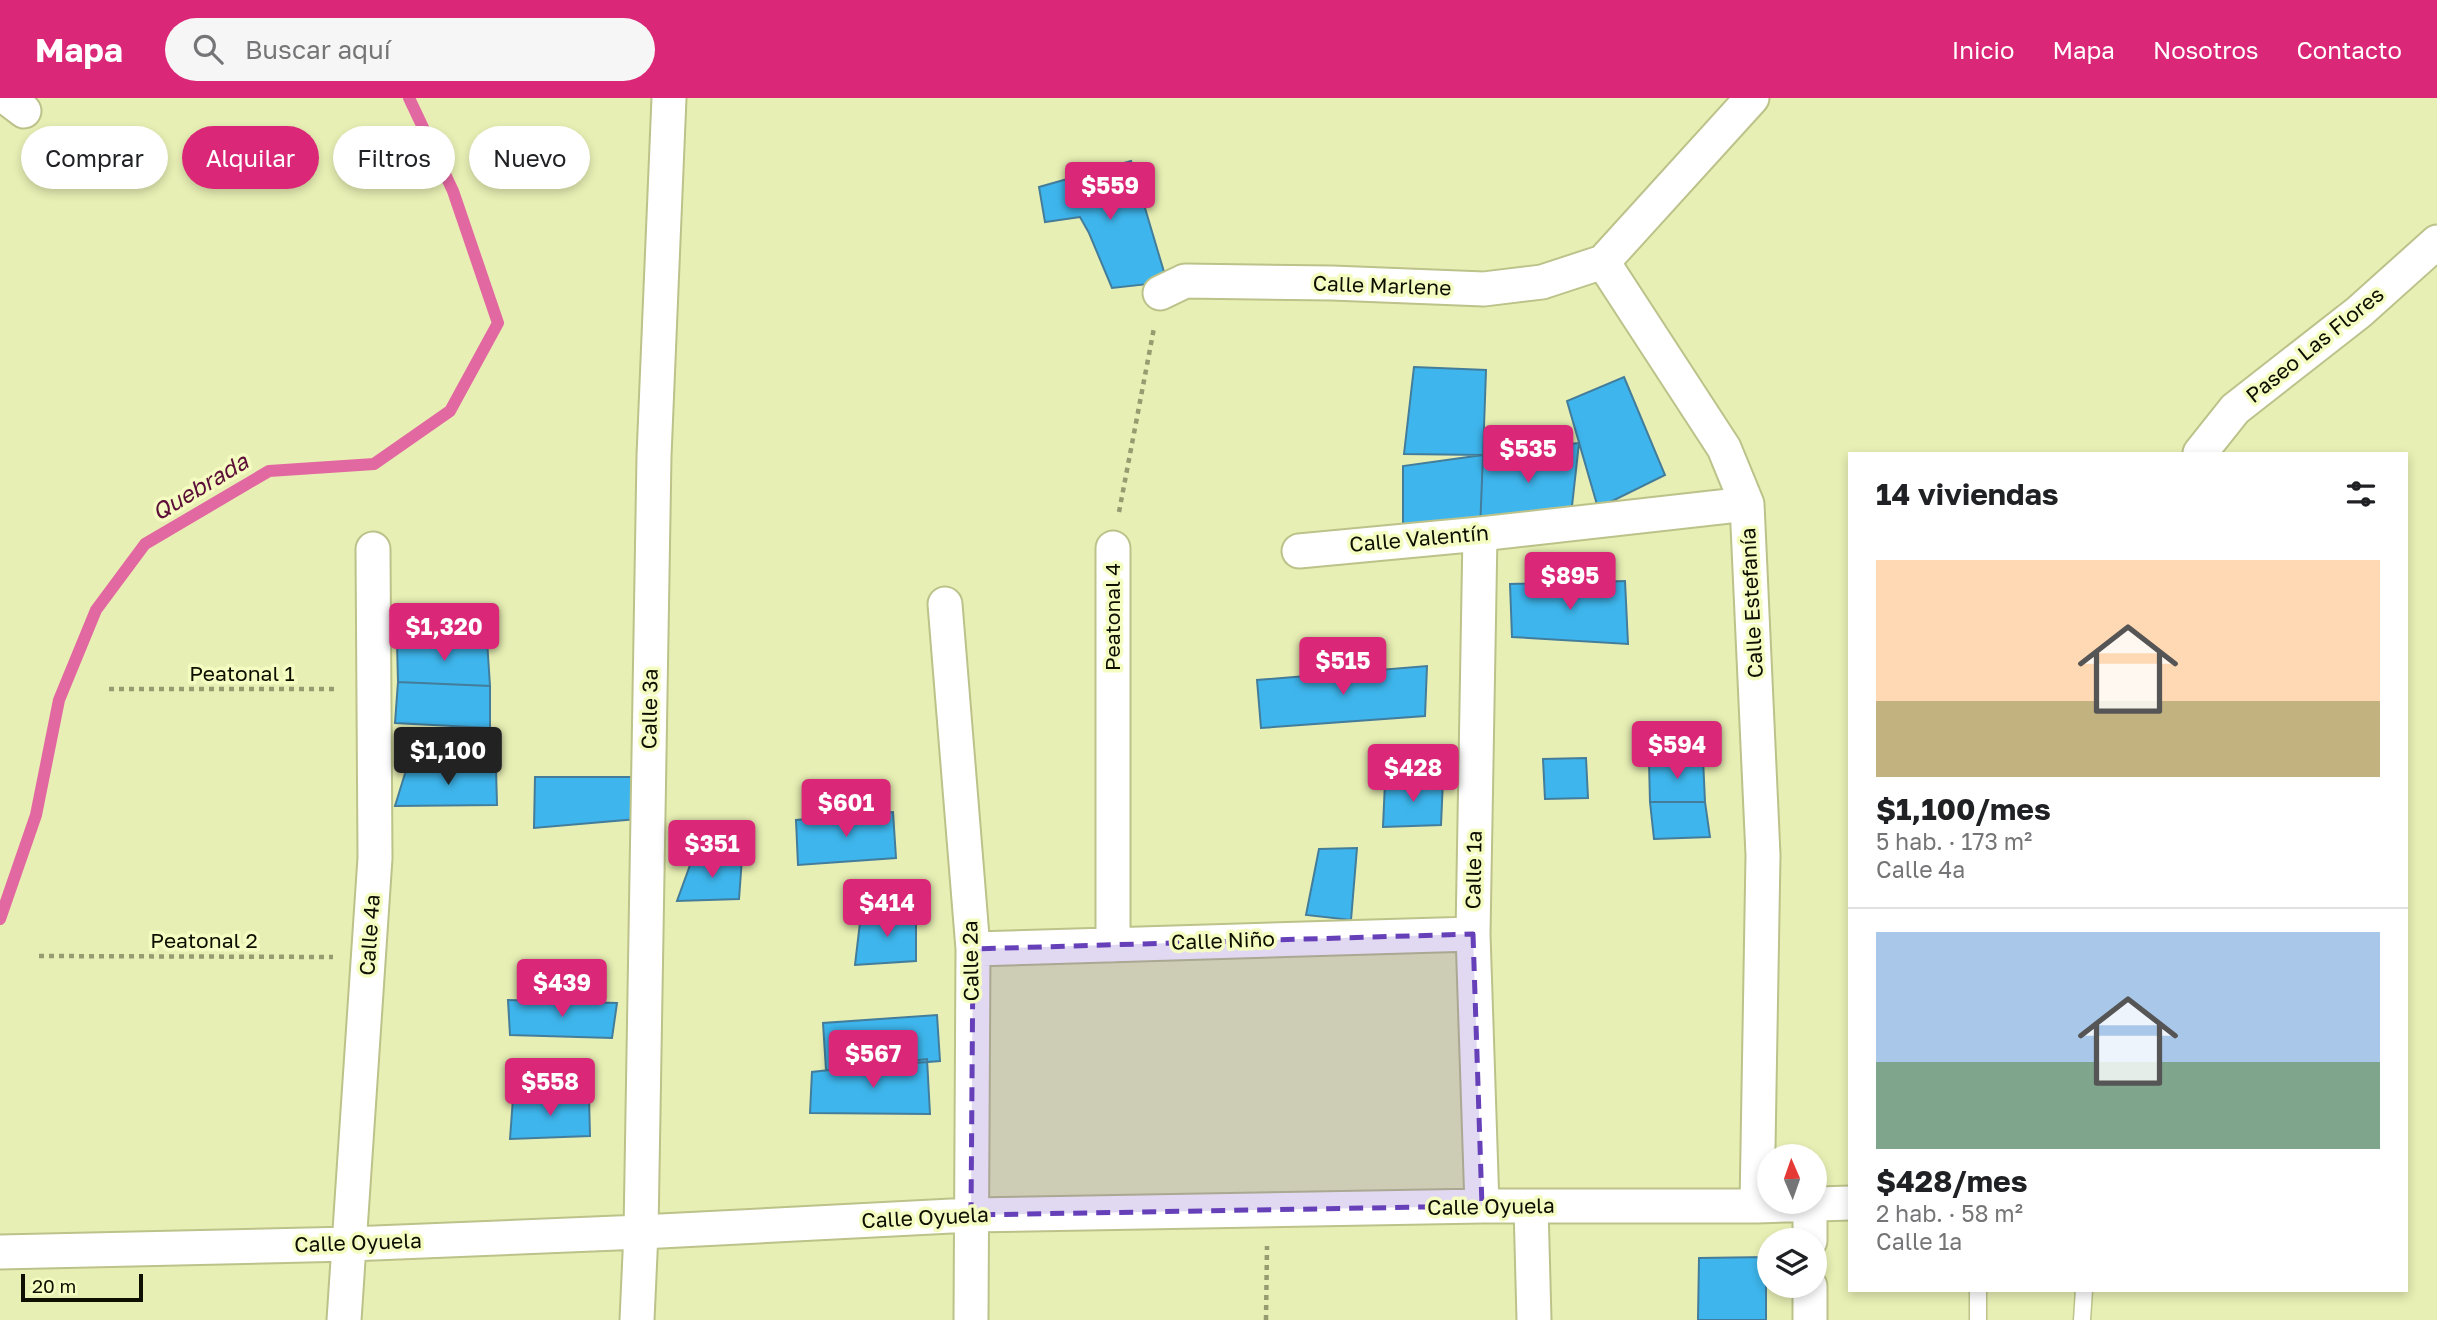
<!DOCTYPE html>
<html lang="es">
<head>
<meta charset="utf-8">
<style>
  body { margin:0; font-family:"Golos Text",sans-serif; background:#f6f6f6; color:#202124; height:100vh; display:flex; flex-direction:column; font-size:26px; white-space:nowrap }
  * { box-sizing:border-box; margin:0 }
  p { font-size:23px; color:#757577 }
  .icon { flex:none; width:38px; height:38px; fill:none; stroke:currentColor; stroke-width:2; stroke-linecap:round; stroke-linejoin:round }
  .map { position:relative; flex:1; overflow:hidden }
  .sheet { position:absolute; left:1848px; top:354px; width:560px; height:840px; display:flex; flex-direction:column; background:#fff; border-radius:0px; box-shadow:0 4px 10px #0003 }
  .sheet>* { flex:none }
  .hud { position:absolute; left:21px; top:28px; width:665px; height:63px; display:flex; gap:14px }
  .needle { width:46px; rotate:358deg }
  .buttons { position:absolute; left:1757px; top:1046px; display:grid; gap:14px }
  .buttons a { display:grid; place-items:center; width:70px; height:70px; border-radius:50%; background:#fff; box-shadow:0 4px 10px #0003; font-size:35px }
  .scale { position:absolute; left:21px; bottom:18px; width:122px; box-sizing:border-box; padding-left:7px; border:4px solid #0e0f00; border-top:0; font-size:19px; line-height:24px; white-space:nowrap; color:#0e0f00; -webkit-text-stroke:5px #f5fcc1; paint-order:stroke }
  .price { position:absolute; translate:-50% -60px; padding:0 16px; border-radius:7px; background:#db2777; color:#fff; font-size:23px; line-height:46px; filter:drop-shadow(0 2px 4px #0008) }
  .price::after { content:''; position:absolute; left:50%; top:42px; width:21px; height:16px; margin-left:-10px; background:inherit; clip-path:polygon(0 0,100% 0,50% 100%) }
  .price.selected { background:#222; color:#fff }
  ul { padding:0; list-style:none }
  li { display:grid; align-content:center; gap:14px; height:371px; padding:0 28px }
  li+li { border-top:2px solid #e0e0e0 }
  li span { display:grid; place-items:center; height:217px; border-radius:0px; color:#555 }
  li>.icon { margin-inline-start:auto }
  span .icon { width:126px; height:126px; fill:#fffc; stroke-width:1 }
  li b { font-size:30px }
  h2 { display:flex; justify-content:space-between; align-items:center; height:84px; padding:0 28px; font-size:30px }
  .chip { padding:0 24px; border-radius:32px; background:#fff; box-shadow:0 4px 10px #0003; font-size:24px; line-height:63px }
  .chip.selected { background:#db2777; color:#fff }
  header { display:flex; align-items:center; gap:42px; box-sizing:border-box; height:98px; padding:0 35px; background:#db2777; color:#fff }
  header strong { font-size:33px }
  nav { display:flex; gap:38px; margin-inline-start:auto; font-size:24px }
  .search { width:490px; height:63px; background:#f6f6f6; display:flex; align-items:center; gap:18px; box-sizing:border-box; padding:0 24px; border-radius:38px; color:#757577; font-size:26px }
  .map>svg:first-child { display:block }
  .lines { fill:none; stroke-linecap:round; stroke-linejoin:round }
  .stream { stroke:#e268a1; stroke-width:12 }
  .building { fill:#3eb6ed; stroke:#437d9b; stroke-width:2 }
  .service-casing { stroke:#bcc289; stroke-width:19 }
  .minor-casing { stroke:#bcc289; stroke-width:37 }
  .path { stroke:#969b70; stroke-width:4.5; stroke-dasharray:5 5; stroke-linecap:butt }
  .service { stroke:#fff; stroke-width:16 }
  .minor { stroke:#fff; stroke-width:33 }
  .marked { fill:#6640b8; fill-opacity:0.2; stroke:#6640b8; stroke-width:5; stroke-dasharray:14 9; stroke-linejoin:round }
  .labels { text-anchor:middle; stroke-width:7; stroke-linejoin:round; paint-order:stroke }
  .street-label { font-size:21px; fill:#0e0f00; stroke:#f5fcc1 }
  .water-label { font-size:23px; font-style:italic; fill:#5c0e38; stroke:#f5fcc1 }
</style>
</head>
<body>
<header>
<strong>Mapa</strong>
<div class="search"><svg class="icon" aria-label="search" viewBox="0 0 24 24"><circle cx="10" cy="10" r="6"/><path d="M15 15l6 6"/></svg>Buscar aquí</div>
<nav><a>Inicio</a><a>Mapa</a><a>Nosotros</a><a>Contacto</a></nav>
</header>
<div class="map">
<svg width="2437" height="1222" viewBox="0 0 2437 1222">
  <rect width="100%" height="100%" fill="#e8efb4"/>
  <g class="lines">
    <!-- stream -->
    <path class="stream" d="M0 821 36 717 59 602 96 512 145 446 269 373 374 366 450 313 498 225 453 93 409 0"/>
  </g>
  <!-- building -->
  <path class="building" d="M1131 63 1167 184 1112 190 1089 135 1080 119 1045 124 1039 89Z
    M1414 269 1486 272 1483 357 1404 356Z
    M1624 279 1665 377 1598 410 1567 303Z
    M1579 345 1571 417 1480 432 1483 357Z
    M1483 357 1480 432 1403 436V368Z
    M1625 483 1628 546 1512 539 1510 486Z
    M487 542 490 588 398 584 397 544Z
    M1427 568 1425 618 1261 630 1257 582Z
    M398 584 490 588V630L395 625Z
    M1586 660 1588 700 1545 701 1543 661Z
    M1703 660 1705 704H1650L1649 664Z
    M407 669 496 670 497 707 395 708Z
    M535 679H634L637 721 534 730Z
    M1443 682 1441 727 1383 729 1385 684Z
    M1650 704H1705L1710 739 1654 741Z
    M893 714 896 760 798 767 796 722Z
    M1357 750 1351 822 1306 817 1319 751Z
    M693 759 742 760 739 801 677 803Z
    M916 815V863L855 867 861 816Z
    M508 902 617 905 612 940 510 937Z
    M937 917 940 963 826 972 823 925Z
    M927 961 930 1016 810 1015 812 974Z
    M589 999 590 1038 510 1041 513 1000Z
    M1766 1159V1222H1698L1699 1160Z"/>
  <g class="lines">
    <defs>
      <path id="service" d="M1978 1192V1222
        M2082 1222 2084 1192"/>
      <path id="minor" d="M7 0 24 13
        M1603 164 1724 350 1747 406 1763 757 1757 1108
        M1160 195 1185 183 1332 185 1484 191 1542 184 1603 164 1752 0
        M2200 355 2235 311 2359 214 2437 144
        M1480 436 1473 836 1482 1108
        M1299 453 1480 436 1747 406
        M945 506 973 851 971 1222
        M1113 847V450
        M973 851 1473 836
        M1810 1107V1143
        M1531 1108 1534 1222
        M0 1154 350 1146 641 1134 971 1117 1482 1108H1757L1850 1105
        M1810 1188V1222
        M344 1222 375 760 373 451
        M637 1222 641 1134 654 358 669 0"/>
    </defs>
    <!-- service casing -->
    <use href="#service" class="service-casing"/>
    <!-- minor casing -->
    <use href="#minor" class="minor-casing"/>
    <!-- path -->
    <path class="path" d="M1119 414 1154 230
      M109 591H338
      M39 858 333 859
      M1266 1222 1267 1148"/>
    <!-- service -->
    <use href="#service" class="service"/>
    <!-- minor -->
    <use href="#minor" class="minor"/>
  </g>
  <!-- marked area -->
  <path class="marked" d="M1473 836 1482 1108 971 1117 973 851Z"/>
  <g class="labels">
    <!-- street labels -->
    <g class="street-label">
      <text transform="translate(1382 188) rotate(2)" y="7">Calle Marlene</text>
      <text transform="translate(2315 247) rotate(-39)" y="7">Paseo Las Flores</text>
      <text transform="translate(1419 441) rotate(-5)" y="7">Calle Valentín</text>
      <text transform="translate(1752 505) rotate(-93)" y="7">Calle Estefanía</text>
      <text transform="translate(1113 519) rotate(-90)" y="7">Peatonal 4</text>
      <text x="242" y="583">Peatonal 1</text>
      <text transform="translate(650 611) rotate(-89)" y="7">Calle 3a</text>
      <text transform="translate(1474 772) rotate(-89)" y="7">Calle 1a</text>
      <text transform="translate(370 837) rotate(-86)" y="7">Calle 4a</text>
      <text x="204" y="850">Peatonal 2</text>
      <text transform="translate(1223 843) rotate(-2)" y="7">Calle Niño</text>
      <text transform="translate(971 863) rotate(-91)" y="7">Calle 2a</text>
      <text transform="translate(1491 1109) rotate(-1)" y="7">Calle Oyuela</text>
      <text transform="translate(925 1120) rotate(-3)" y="7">Calle Oyuela</text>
      <text transform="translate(358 1145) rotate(-2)" y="7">Calle Oyuela</text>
    </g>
    <!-- water labels -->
    <g class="water-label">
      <text transform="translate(200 389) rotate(-31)" y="8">Quebrada</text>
    </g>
  </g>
</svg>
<div class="buttons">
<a><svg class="needle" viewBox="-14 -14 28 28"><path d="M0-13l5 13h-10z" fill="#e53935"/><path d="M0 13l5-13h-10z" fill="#757577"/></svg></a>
<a><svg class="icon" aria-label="layers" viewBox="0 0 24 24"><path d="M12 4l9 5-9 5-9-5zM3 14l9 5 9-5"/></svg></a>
</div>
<div class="scale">20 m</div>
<b class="price" style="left:1110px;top:124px">$559</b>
<b class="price" style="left:1528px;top:387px">$535</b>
<b class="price" style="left:1570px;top:514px">$895</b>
<b class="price" style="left:444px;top:565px">$1,320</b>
<b class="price" style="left:1343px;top:599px">$515</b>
<b class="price" style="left:1677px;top:683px">$594</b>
<b class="price selected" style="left:448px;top:689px">$1,100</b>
<b class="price" style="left:1413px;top:706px">$428</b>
<b class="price" style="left:846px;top:741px">$601</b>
<b class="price" style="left:712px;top:782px">$351</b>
<b class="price" style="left:887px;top:841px">$414</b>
<b class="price" style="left:562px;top:921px">$439</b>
<b class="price" style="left:873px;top:992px">$567</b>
<b class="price" style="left:550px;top:1020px">$558</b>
<div class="hud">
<a class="chip">Comprar</a>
<a class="chip selected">Alquilar</a>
<a class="chip">Filtros</a>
<a class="chip">Nuevo</a>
</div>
<section class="sheet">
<h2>14 viviendas<svg class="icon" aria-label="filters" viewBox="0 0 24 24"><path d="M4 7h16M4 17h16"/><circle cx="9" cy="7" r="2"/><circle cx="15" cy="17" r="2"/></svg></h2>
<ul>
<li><span style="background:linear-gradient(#ffd9b3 65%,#c2b280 0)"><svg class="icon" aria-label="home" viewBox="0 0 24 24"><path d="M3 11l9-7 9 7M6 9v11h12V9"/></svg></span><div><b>$1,100/mes</b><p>5 hab. · 173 m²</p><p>Calle 4a</p></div></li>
<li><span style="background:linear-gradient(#a9c7e8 60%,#7fa58c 0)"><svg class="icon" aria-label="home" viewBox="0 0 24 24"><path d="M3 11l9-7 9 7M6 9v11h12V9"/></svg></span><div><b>$428/mes</b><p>2 hab. · 58 m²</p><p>Calle 1a</p></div></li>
</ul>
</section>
</div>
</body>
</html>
